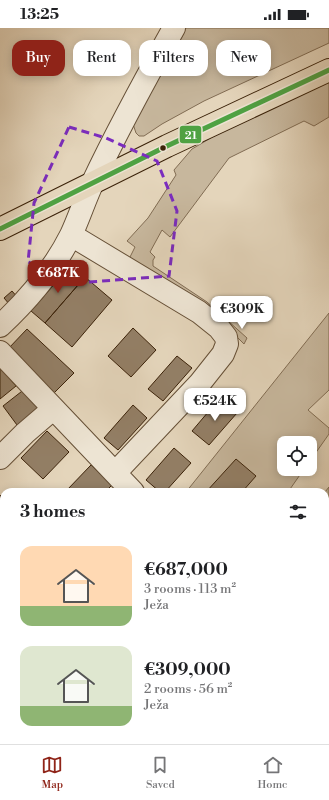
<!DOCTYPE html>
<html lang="en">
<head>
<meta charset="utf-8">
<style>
  body { margin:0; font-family:"Libre Bodoni",serif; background:#f6f6f6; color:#202124; height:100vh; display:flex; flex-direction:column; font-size:15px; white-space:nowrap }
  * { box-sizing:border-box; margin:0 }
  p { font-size:13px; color:#757577 }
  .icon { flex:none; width:22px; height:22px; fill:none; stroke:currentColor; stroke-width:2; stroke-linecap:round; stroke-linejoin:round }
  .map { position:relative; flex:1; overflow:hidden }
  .drawer { position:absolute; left:0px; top:460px; width:329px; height:256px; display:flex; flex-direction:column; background:#fff; border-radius:12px 12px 0 0; box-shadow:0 2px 10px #0003 }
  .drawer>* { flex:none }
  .banner { position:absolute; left:12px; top:12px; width:305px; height:36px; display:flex; gap:8px }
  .tools { position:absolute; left:277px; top:408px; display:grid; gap:8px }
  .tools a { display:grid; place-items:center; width:40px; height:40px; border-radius:8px; background:#fff; box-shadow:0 2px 10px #0003; font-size:20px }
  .price { position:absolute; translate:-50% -34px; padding:0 9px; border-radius:8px; background:#fff; color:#222; font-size:13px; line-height:26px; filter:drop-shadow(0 1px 2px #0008) }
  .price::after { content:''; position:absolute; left:50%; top:24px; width:12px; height:9px; margin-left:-6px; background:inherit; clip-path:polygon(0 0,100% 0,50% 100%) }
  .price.selected { background:#8f2418; color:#fff }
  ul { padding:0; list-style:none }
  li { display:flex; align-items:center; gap:12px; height:100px; padding:0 20px }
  li span { display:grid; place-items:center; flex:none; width:112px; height:80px; border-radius:12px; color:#555 }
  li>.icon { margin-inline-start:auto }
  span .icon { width:48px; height:48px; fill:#fffc; stroke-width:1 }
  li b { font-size:17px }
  h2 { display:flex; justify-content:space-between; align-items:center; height:48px; padding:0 20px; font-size:17px }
  .pill { padding:0 14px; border-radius:12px; background:#fff; box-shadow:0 2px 10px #0003; font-size:14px; line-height:36px }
  .pill.selected { background:#8f2418; color:#fff }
  .status { display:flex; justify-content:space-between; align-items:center; height:28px; padding:0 20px; background:#fff; direction:ltr }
  .status svg { height:11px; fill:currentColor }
  .tabs { display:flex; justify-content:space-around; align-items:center; height:56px; border-top:1px solid #e0e0e0; background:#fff; font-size:11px; color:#757577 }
  .tabs a { display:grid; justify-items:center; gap:2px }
  .tabs .selected { color:#8f2418 }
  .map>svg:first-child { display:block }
  .green { fill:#c7b79d; stroke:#816c53 }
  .building { fill:#937f66; stroke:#3b2209 }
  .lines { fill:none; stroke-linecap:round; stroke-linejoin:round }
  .minor-casing { stroke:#654f36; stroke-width:24 }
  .major-casing { stroke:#3b2209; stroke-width:24 }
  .minor { stroke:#ede4d3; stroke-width:22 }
  .major { stroke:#e4d5bb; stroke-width:22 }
  .bus-1-casing { stroke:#ede4d3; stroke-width:8 }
  .bus-1 { stroke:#4fa243; stroke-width:5 }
  .marked { fill:none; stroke:#7b2cbf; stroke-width:3; stroke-dasharray:8 5; stroke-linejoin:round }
  .bus-dot { fill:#3b2209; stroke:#ede4d3; stroke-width:1.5 }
  .line-badge { stroke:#ede4d3; stroke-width:1.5 }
  .badge-label { font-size:11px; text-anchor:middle; font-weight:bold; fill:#fff }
</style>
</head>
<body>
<div class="status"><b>13:25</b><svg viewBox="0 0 49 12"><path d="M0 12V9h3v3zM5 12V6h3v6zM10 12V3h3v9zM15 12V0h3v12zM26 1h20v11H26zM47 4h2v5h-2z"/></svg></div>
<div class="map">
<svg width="329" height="716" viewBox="0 0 329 716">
  <rect width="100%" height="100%" fill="#e4d5bb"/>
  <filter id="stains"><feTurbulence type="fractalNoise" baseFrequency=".005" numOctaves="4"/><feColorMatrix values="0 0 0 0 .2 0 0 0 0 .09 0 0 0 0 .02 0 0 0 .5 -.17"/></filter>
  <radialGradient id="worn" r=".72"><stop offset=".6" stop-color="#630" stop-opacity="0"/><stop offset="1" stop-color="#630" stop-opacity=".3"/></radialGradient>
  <!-- green -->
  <path class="green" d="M186 0H329V15L204 73 162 96 144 108H139L136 105 133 96Z
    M329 53V89L314 98 304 93 229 130 170 209 162 202 150 224 155 229 153 232V238L207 274 247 310 244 316 211 283 128 233 135 219 127 213 148 190 176 147 174 142 192 121 226 101Z
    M329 285V362L308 382 329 400V406L310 433V415H284V441H304L288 464H186Z
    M329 459V619L325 624V464Z
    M325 635 329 638V716H20L24 712H325Z"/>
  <!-- building -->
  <path class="building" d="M71 237 85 249 45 295 31 283Z
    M85 249 112 272 72 319 45 295Z
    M12 263 18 270 10 277 4 270Z
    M133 300 156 322 131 349 108 328Z
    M27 301 74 345 54 365 8 321Z
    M177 328 192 340 163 373 148 361Z
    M0 339 16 358 0 371Z
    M26 360 41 380 17 397 3 378Z
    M220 370 237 385 209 417 192 403Z
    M133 377 147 390 118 422 104 410Z
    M47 403 69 424 43 451 21 430Z
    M174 420 191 435 165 464H160L146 452Z
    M236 431 256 448 242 464H206Z
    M91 437 112 457 105 464H68L67 462Z
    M0 467 4 471V496L0 501Z
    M0 550 4 554V570L0 575Z"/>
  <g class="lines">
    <defs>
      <path id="minor" d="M71 207 199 284 219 300 226 309 227 316 223 326 200 355 115 445
        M0 298C29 271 53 243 71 207 79 190 85 171 93 154 118 101 146 50 174 0
        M0 324 133 464
        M0 430 25 405 53 381
        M0 599 4 594"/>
      <path id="major" d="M0 201 167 118 329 42"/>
    </defs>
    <!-- minor casing -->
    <use href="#minor" class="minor-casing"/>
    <!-- major casing -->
    <use href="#major" class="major-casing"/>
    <!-- minor -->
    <use href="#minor" class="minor"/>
    <!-- major -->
    <use href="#major" class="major"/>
    <defs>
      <path id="bus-1" d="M0 201 167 118 329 42"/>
    </defs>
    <!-- bus-1 casing -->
    <use href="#bus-1" class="bus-1-casing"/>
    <!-- bus-1 -->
    <use href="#bus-1" class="bus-1"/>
  </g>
  <!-- marked area -->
  <path class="marked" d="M69 99 106 110 157 133 177 183 169 248 76 255 28 234 34 175Z"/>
  <!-- markers -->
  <circle class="bus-dot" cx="163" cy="120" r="3.5"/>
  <rect class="line-badge" x="179" y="97" width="23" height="19" rx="4" fill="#4fa243"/>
  <g class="badge-label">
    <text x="191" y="111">21</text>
  </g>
  <rect width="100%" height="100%" filter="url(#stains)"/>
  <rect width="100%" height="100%" fill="url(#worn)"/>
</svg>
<div class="tools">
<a><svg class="icon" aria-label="locate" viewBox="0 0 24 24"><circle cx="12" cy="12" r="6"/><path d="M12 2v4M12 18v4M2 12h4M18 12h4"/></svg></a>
</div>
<b class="price selected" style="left:58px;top:266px">€687K</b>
<b class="price" style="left:242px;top:302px">€309K</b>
<b class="price" style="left:215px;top:394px">€524K</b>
<div class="banner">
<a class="pill selected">Buy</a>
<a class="pill">Rent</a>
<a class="pill">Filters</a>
<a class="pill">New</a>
</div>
<section class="drawer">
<h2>3 homes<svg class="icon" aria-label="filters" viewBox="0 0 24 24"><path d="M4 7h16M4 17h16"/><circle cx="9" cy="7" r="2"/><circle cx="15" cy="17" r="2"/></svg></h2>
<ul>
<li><span style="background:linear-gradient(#ffd9b3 75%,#8fb573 0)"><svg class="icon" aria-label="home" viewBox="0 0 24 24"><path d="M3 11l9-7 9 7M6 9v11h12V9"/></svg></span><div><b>€687,000</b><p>3 rooms · 113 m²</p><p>Ježa</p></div></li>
<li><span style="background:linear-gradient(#dfe7d0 75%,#8fb573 0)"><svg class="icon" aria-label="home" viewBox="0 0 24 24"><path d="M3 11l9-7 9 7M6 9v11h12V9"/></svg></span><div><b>€309,000</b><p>2 rooms · 56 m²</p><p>Ježa</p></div></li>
</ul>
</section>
</div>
<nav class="tabs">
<a class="selected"><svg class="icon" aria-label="map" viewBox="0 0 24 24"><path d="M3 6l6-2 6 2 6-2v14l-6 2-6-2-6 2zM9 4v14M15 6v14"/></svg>Map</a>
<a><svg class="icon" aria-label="saved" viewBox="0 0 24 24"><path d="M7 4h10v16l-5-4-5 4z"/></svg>Saved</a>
<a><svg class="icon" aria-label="home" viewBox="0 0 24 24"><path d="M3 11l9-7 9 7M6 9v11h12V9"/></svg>Home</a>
</nav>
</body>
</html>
